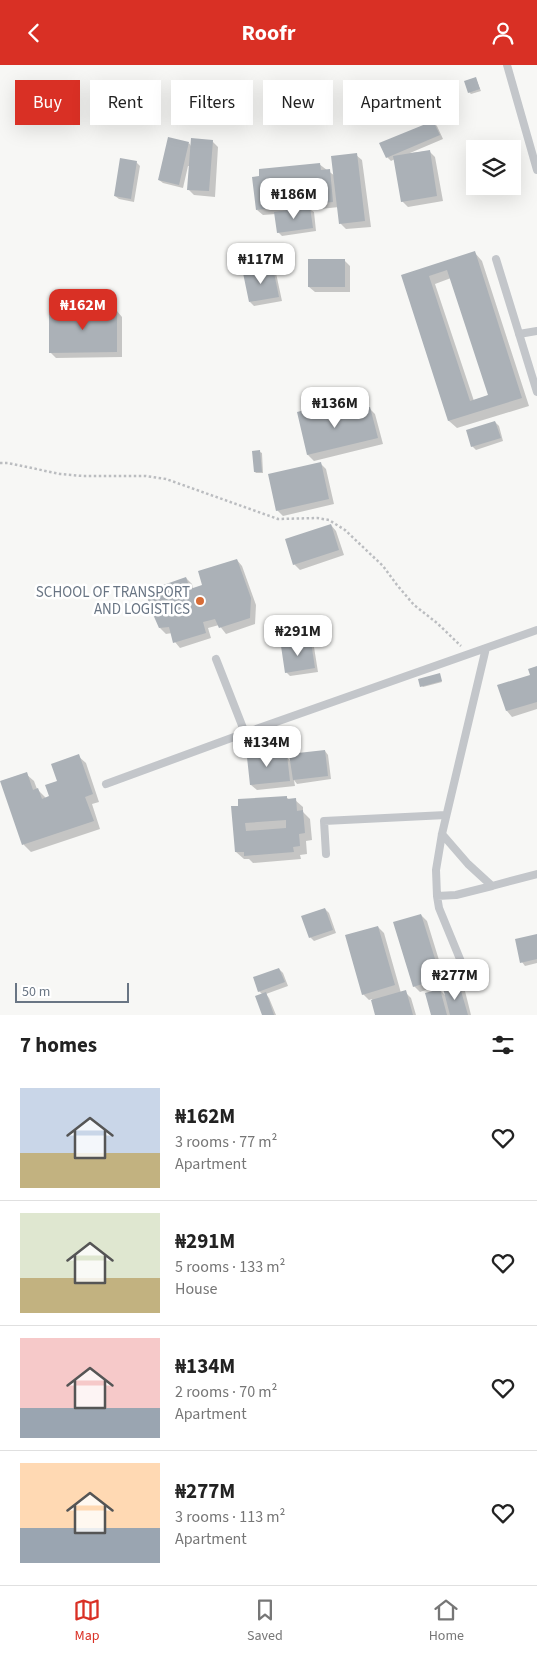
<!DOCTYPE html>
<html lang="en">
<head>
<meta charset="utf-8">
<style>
  body { margin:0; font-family:"Source Sans 3",sans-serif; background:#f6f6f6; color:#222; height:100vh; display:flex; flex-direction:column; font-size:19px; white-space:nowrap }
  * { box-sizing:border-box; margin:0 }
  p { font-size:16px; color:#767676 }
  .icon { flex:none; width:28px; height:28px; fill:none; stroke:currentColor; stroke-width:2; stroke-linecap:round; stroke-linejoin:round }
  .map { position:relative; height:950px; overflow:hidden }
  .details { display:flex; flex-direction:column; background:#fff; flex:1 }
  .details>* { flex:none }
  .banner { position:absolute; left:15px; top:15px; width:508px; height:45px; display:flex; gap:10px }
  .controls { position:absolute; left:466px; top:75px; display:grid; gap:10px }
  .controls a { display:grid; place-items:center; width:55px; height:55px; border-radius:0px; background:#fff; box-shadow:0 5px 20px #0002; font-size:25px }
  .scale { position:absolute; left:15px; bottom:12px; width:114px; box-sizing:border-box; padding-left:5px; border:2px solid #697584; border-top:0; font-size:14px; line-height:18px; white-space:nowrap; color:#697584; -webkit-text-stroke:4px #fff; paint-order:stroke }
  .price { position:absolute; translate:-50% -42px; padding:0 11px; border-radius:10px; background:#fff; color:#222; font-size:16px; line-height:32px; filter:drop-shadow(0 1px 2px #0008) }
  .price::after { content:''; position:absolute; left:50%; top:30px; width:15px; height:11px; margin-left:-8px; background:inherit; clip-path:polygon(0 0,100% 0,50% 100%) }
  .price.current { background:#d93025; color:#fff }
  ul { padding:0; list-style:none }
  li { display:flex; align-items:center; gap:15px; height:125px; padding:0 20px }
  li+li { border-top:1px solid #e0e0e0 }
  li span { display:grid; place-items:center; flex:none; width:140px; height:100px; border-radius:0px; color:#555 }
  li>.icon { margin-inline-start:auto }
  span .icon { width:60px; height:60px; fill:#fffc; stroke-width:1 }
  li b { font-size:21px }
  h2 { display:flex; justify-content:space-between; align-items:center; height:60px; padding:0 20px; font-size:21px }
  .chip { padding:0 18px; border-radius:0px; background:#fff; box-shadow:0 5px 20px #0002; font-size:18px; line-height:45px }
  .chip.current { background:#d93025; color:#fff }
  header { display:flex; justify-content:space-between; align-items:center; height:65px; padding:0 20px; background:#d93025; color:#fff; font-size:22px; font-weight:700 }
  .menu { display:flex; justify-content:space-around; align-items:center; height:70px; border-top:1px solid #e0e0e0; background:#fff; font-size:14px; color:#767676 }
  .menu a { display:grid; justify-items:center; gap:2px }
  .menu .current { color:#d93025 }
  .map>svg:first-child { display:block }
  .shadow { fill:#0003; fill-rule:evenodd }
  .building { fill:#abb1b7; fill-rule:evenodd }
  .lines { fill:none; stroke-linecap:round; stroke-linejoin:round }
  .path { stroke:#bbbdc0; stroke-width:2.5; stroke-dasharray:2.5 2.5; stroke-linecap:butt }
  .service { stroke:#c3c6ca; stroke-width:8 }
  .poi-dot { fill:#d76c36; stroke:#fff; stroke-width:2 }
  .labels { text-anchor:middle; stroke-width:5; stroke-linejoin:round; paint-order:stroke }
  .poi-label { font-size:15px; fill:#697584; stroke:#fff; text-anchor:end }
</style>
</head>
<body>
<header><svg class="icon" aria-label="back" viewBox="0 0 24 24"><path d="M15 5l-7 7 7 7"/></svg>Roofr<svg class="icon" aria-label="person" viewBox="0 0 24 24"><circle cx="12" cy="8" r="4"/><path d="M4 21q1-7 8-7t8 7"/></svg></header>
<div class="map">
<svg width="537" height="950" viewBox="0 0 537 950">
  <rect width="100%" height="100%" fill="#f7f7f5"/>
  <!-- shadow -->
  <path class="shadow" d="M476 14 481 26 471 29 469 27Z
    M433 57 437 61 443 74 410 88 429 86 435 92 443 136 408 142 402 136 395 94 391 96 387 92Z
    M212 76 218 82 215 132 194 130 188 124 190 101H188L183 123 163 118 159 115 189 78 191 81Z
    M356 90 362 95 371 162 346 164 341 159 339 142 311 145 314 147 316 166 282 171 278 167 276 149 263 150 257 145 319 99 335 111Z
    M136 97 140 101 134 137 119 134 115 131Z
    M475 188 482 196 529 341 457 363 449 356 403 210ZM451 213 489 330 474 336 435 219Z
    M344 195 350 201V227H315L309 222Z
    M273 204 276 208 282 236 254 241 250 237Z
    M117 246 122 252V292L56 293 50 287Z
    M320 343 326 348 328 354 370 344 375 349 383 379 314 396 308 390 298 348Z
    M495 357 499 361 503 376 476 385 472 381Z
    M260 387 262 388 263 408H256L255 407Z
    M320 398 326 404 334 439 283 451 277 445Z
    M331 460 336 466 344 490 300 505 294 499Z
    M237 495 242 501 256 540 255 559 226 569 219 560 208 563 211 573 180 583 175 577 172 568 166 569 160 563 186 513 192 519 193 524 204 520Z
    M310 578 314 582 318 607 290 611 286 607Z
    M537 603V644L512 652 507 646 499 621 531 611Z
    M439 610 442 617 423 622 422 621Z
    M258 683 264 689V694L287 692 291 697 325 686 328 690 331 714 297 719 294 715 295 721 257 725 251 720Z
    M78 691 86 698 99 737 92 739 100 764 31 787 24 780 2 717 26 709 34 716 37 724 46 733 51 732 59 717Z
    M286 732 290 735H295L303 742V747L310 754 312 775 306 776 307 789 300 790 301 794 253 798 249 794H244L236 787 233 743Z
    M325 844 329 848 336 868 314 876 310 872Z
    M421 850 427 856 446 918 420 927 414 921Z
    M378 862 384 868 401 928 405 927 411 933 416 950H377L372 934 369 935 363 929Z
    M537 871V898L525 901 522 897Z
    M279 904 283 908 288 921 266 929 269 933 276 950H263V930L259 926Z
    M459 920 465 926 471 950H432L440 925 446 931Z"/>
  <!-- building -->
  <path class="building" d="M476 12 480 24 468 28 464 16Z
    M433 56 440 70 386 93 379 78Z
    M168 72 189 77 179 120 158 115Z
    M191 73 213 75 209 126 187 125Z
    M430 85 437 131 401 137 393 91Z
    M357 88 365 156 339 159 331 91Z
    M120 93 137 96 131 134 114 131Z
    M320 98 321 105 330 104 333 137 256 145 252 112 259 111V104Z
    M310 142 313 163 277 168 274 147Z
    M475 186 522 333 448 356 401 210ZM447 205 488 330 470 336 429 211Z
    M308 194H345V222H308Z
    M273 203 279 232 249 237 243 208Z
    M49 245H117V287L49 288Z
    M321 341 324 353 370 342 378 373 307 390 297 347Z
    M495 356 501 373 471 382 466 365Z
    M260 385 262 407H254L252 386Z
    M321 397 329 434 276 446 268 409Z
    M331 459 339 485 293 500 285 474Z
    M237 494 251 533 250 553 219 563 215 554 203 557 206 568 173 578 169 562 159 563 148 538 149 525 186 512 190 524 202 520 198 506Z
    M311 577 315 603 285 608 281 581Z
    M537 601V637L506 646 497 620 530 610 528 604Z
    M440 608 442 616 420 622 418 614Z
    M258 682 260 693 287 690 290 716 250 720 246 683Z
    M325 685 328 711 293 715 289 689Z
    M79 689 93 729 85 732 94 756 22 780 0 716 27 707 33 725 38 723 42 734 49 731 45 720 57 716 51 699Z
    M287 731V734L296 733 297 746 303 745 305 768 299 769 300 781 293 782 294 787 244 791V787H235L231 741H238V734ZM286 755V763L246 766 245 758Z
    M325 843 333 865 309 873 301 851Z
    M421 849 441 913 413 922 393 857Z
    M378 861 395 920 362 930 345 870Z
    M537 869V894L520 898 515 874Z
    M279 903 285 917 258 927 253 912Z
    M459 919 468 950H450L443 923Z
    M440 924 447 950H431L425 928Z
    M406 925 413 950H375L371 935Z
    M266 927 274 950H262L255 931Z"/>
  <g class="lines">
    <!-- path -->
    <path class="path" d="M0 398H8L60 409 83 411H146L166 414 278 454 317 453 329 455 345 465 383 501 397 520 414 540 437 558 461 581"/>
    <!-- service -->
    <path class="service" d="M507 0 537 105
      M496 194 537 327
      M519 269 537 266
      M216 594 245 668
      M106 719 245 668 537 565
      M442 769 468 799 492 821 537 809
      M326 789 324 756 446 750
      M437 831 456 830 492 821
      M462 899 439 843 437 831 436 805 442 769 486 583"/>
  </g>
  <!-- markers -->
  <circle class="poi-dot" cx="200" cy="536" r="5"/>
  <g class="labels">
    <!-- poi labels -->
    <g class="poi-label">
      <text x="190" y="532">SCHOOL OF TRANSPORT<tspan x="190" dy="17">AND LOGISTICS</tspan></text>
    </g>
  </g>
</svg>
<div class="controls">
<a><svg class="icon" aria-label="layers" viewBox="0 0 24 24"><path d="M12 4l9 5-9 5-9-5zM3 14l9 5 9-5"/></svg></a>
</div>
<div class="scale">50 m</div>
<b class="price" style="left:294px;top:155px">₦186M</b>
<b class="price" style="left:261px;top:220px">₦117M</b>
<b class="price current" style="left:83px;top:266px">₦162M</b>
<b class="price" style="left:335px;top:364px">₦136M</b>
<b class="price" style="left:298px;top:592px">₦291M</b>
<b class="price" style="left:267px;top:703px">₦134M</b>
<b class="price" style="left:455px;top:936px">₦277M</b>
<div class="banner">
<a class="chip current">Buy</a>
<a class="chip">Rent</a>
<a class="chip">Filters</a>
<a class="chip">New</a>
<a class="chip">Apartment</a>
</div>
</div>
<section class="details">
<h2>7 homes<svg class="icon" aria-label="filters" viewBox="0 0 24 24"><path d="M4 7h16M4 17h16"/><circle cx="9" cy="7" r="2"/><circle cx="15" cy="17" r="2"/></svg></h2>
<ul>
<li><span style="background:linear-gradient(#c9d6e8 65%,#c2b280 0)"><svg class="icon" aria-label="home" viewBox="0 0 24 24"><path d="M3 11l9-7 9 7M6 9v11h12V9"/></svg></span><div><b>₦162M</b><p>3 rooms · 77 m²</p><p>Apartment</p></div><svg class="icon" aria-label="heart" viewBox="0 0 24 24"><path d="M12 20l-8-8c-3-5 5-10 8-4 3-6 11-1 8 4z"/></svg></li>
<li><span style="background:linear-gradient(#dfe7d0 65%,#c2b280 0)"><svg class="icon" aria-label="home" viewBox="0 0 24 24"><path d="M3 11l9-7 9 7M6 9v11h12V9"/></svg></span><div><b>₦291M</b><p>5 rooms · 133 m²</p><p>House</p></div><svg class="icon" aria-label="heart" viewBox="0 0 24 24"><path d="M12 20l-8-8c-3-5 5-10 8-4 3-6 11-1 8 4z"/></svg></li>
<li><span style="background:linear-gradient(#f6c9c9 70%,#9aa5b1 0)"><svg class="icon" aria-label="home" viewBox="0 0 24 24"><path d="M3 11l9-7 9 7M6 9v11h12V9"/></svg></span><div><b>₦134M</b><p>2 rooms · 70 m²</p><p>Apartment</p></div><svg class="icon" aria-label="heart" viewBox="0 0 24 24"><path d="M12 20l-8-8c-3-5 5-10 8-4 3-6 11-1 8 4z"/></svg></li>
<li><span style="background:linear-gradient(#ffd9b3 65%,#9aa5b1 0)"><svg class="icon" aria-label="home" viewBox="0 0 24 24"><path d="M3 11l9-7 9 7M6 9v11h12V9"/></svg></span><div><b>₦277M</b><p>3 rooms · 113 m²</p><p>Apartment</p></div><svg class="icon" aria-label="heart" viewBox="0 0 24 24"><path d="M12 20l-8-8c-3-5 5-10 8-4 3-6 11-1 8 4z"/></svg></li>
</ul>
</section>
<nav class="menu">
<a class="current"><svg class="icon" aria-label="map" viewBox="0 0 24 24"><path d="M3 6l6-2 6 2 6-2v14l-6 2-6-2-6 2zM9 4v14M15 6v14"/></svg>Map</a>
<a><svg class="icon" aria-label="saved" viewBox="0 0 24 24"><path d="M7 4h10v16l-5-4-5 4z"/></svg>Saved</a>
<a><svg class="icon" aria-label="home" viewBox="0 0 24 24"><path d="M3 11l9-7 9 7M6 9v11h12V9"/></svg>Home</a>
</nav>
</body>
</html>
